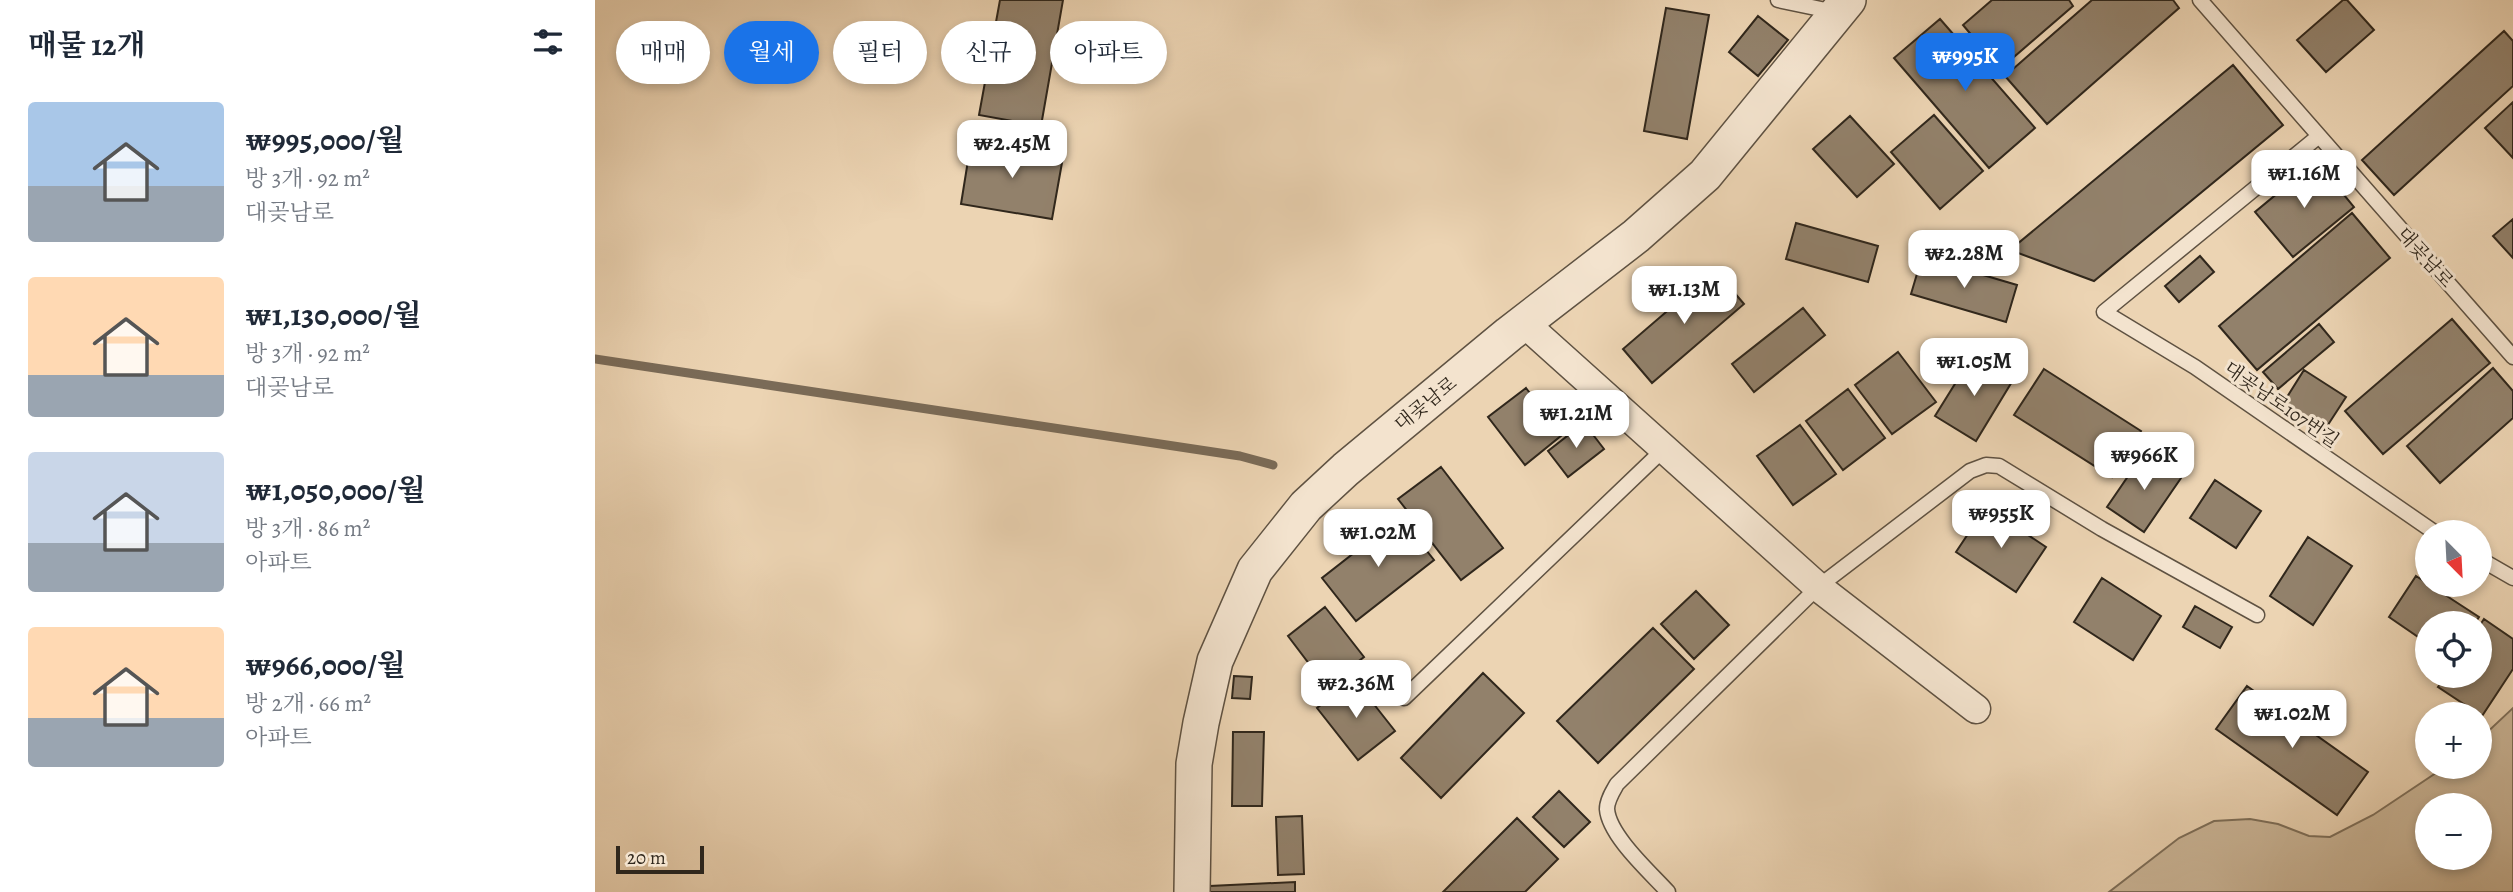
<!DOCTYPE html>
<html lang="ko">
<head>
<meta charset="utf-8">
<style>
  body { margin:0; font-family:Alegreya,"Noto Serif KR",serif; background:#f6f6f7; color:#1f2937; height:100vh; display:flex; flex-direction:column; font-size:26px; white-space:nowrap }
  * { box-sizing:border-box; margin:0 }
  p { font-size:23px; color:#747a83 }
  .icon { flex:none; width:38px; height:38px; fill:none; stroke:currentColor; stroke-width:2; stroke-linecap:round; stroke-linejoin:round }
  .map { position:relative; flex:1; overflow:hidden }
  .panel { display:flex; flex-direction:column; background:#fff; width:595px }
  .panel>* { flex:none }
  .guide { position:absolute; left:21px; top:21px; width:665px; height:63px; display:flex; gap:14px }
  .needle { width:46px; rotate:156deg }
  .fabs { position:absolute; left:1820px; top:520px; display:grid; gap:14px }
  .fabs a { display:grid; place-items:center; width:77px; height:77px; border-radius:50%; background:#fff; box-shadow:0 4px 10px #0003; font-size:35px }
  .scale { position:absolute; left:21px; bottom:18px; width:88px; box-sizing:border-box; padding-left:7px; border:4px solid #30271c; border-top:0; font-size:19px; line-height:24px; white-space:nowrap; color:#30271c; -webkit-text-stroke:5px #f3e3ce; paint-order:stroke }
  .price { position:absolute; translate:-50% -60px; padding:0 16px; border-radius:14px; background:#fff; color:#222; font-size:23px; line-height:46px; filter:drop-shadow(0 2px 4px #0008) }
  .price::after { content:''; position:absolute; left:50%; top:42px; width:21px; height:16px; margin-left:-10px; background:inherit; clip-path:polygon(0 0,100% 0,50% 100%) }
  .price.selected { background:#1a73e8; color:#fff }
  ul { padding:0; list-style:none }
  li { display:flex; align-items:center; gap:21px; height:175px; padding:0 28px }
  li span { display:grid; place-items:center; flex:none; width:196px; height:140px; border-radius:7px; color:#555 }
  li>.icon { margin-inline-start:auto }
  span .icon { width:84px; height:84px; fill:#fffc; stroke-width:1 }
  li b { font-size:30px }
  h2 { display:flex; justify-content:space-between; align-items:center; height:84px; padding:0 28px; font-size:30px }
  .tag { padding:0 24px; border-radius:32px; background:#fff; box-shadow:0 4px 10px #0003; font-size:24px; line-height:63px }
  .tag.selected { background:#1a73e8; color:#fff }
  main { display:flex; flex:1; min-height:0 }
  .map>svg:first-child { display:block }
  .green { fill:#ccb799; stroke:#7e6f5a; stroke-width:2; fill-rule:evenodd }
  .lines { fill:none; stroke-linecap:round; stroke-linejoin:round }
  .stream { stroke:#7a6b58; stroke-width:9 }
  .building { fill:#92816b; stroke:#30271c; stroke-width:2 }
  .service-casing { stroke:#5f5242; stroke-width:17 }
  .minor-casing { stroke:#5f5242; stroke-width:31 }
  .tertiary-casing { stroke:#5f5242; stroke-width:38 }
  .service { stroke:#f3e3ce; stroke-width:14 }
  .minor { stroke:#f3e3ce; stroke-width:28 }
  .tertiary { stroke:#f3e3ce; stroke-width:35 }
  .labels { text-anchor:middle; stroke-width:6; stroke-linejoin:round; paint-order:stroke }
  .street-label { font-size:19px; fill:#30271c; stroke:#f3e3ce }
</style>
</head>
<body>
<main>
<section class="panel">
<h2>매물 12개<svg class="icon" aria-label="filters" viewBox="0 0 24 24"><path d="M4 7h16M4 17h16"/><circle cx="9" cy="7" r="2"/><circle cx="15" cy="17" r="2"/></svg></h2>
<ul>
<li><span style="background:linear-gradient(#a9c7e8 60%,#9aa5b1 0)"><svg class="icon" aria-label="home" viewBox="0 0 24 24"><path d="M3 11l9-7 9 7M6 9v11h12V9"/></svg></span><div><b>₩995,000/월</b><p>방 3개 · 92 m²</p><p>대곶남로</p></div></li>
<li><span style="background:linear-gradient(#ffd9b3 70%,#9aa5b1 0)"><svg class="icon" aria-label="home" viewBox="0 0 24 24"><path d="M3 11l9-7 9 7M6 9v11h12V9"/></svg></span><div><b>₩1,130,000/월</b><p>방 3개 · 92 m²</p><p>대곶남로</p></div></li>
<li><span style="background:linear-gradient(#c9d6e8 65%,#9aa5b1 0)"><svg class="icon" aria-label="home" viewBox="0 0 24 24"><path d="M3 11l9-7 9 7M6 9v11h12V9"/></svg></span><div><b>₩1,050,000/월</b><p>방 3개 · 86 m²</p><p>아파트</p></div></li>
<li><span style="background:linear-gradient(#ffd9b3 65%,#9aa5b1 0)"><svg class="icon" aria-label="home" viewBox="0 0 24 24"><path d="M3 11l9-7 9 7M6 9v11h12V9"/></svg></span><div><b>₩966,000/월</b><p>방 2개 · 66 m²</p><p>아파트</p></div></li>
</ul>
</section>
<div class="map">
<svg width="1918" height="892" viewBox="0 0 1918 892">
  <rect width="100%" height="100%" fill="#ecd4b3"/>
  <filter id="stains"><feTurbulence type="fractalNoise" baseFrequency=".00286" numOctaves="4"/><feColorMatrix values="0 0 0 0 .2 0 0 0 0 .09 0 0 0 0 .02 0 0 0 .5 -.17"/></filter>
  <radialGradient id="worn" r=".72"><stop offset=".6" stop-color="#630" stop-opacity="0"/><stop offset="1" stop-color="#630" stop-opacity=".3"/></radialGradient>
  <!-- green -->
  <path class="green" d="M1918 708V892H1514L1584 838 1619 821 1655 819 1683 824 1714 836 1735 837 1778 815 1850 767 1885 766V739ZM1832 805H1885V858H1832Z"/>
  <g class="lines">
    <!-- stream -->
    <path class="stream" d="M0 359 645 456 678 465"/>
  </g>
  <!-- building -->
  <path class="building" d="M405 0H468L446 126 384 115Z
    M1397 0H1474L1478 6 1405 69 1368 25Z
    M1497 0H1578L1584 8 1452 124 1410 76Z
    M1748 0H1752L1779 30 1731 72 1702 40Z
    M1071 8 1114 15 1092 139 1049 131Z
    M1163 16 1193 40 1163 76 1134 52Z
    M1345 19 1440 128 1394 168 1299 58Z
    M1909 31 1918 41V86L1799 195 1767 160Z
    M1638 65 1688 125 1499 281 1415 250Z
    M1918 102V158L1890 128Z
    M1339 115 1388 171 1345 209 1296 152Z
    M1255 116 1299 164 1262 197 1218 149Z
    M376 142 468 157 457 219 366 204Z
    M1713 168 1731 173 1759 207 1698 257 1660 212Z
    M1757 213 1795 258 1662 370 1624 326Z
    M1918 219V258L1898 236Z
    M1201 223 1283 246 1273 282 1191 259Z
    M1605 256 1619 272 1584 302 1570 286Z
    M1327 257 1422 285 1411 322 1316 294Z
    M1120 270 1149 304 1057 383 1028 349Z
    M1208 308 1230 335 1159 392 1137 364Z
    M1857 319 1895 363 1788 454 1750 411Z
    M1724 324 1739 342 1683 389 1668 372Z
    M1303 352 1341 402 1297 434 1260 385Z
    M1378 355 1418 380 1381 441 1340 416Z
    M1898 368 1918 391V418L1845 483 1812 446Z
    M1449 369 1546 431 1517 477 1419 415Z
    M1709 370 1751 397 1729 431 1687 405Z
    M931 388 967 435 930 465 893 417Z
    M1253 389 1290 438 1248 470 1211 421Z
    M989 423 1009 449 973 477 953 451Z
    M1205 425 1241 474 1198 505 1162 456Z
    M1549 453 1586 478 1549 532 1512 507Z
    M846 467 908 548 866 580 803 499Z
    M1620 480 1666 511 1641 548 1595 518Z
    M1391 507 1451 547 1421 592 1361 552Z
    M805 517 839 560 761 621 727 578Z
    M1713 537 1757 566 1718 625 1675 596Z
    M1821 576 1884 617 1880 623H1832V643L1794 617Z
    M1507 578 1566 616 1538 660 1479 622Z
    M1101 591 1134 625 1099 659 1066 624Z
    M1600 606 1637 627 1625 648 1588 627Z
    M730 607 769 657 731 686 693 636Z
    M1889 619 1918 639V669L1887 716 1843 687 1851 676H1885V625Z
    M1058 628 1099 669 1003 763 962 721Z
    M888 673 929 713 846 798 806 758Z
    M639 676 657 677 655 699 637 698Z
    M759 679 800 731 763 760 722 708Z
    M1652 686 1773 772 1742 815 1621 729Z
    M638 732H669L667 806H637Z
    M964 791 995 822 969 847 938 817Z
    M707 816 709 874 683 875 681 817Z
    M922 818 963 859 930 892H848Z
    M700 882V892H615V886Z"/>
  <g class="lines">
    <defs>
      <path id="service" d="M1183 0 1240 12
        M1605 0 1918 357
        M1724 136 1509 312 1600 367 1839 532
        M1885 559 1918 578
        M809 698 1069 449
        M1073 892C1056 873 1014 836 1012 809 1012 800 1018 791 1022 784L1223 587 1375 471 1391 465 1404 466 1507 529 1662 615"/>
      <path id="minor" d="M929 323 1223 587 1381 709"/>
      <path id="tertiary" d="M597 892 599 764 606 723 620 661 660 570 711 506 751 469 914 334 1041 236 1110 175 1253 0"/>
    </defs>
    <!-- service casing -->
    <use href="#service" class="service-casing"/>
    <!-- minor casing -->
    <use href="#minor" class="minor-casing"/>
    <!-- tertiary casing -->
    <use href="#tertiary" class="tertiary-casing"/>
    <!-- service -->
    <use href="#service" class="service"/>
    <!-- minor -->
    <use href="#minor" class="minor"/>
    <!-- tertiary -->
    <use href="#tertiary" class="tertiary"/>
  </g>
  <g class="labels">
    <!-- street labels -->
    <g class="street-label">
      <text transform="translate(1831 257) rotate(48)" y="7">대곶남로</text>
      <text transform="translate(830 403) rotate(-39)" y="7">대곶남로</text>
      <text transform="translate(1687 404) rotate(35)" y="7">대곶남로107번길</text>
    </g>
  </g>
  <rect width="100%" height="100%" filter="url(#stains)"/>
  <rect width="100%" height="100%" fill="url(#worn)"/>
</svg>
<div class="fabs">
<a><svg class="needle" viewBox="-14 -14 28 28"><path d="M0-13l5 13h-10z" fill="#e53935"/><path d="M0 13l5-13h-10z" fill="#747a83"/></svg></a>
<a><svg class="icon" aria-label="locate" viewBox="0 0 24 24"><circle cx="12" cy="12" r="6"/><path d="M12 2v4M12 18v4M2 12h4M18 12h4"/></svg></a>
<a>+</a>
<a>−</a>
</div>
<div class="scale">20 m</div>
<b class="price selected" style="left:1370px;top:93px">₩995K</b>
<b class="price" style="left:417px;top:180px">₩2.45M</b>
<b class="price" style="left:1709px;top:210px">₩1.16M</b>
<b class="price" style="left:1369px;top:290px">₩2.28M</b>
<b class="price" style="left:1089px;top:326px">₩1.13M</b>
<b class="price" style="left:1379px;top:398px">₩1.05M</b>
<b class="price" style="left:981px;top:450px">₩1.21M</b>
<b class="price" style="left:1549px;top:492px">₩966K</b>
<b class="price" style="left:1406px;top:550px">₩955K</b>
<b class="price" style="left:783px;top:569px">₩1.02M</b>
<b class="price" style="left:761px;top:720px">₩2.36M</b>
<b class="price" style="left:1697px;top:750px">₩1.02M</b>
<div class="guide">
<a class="tag">매매</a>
<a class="tag selected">월세</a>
<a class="tag">필터</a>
<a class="tag">신규</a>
<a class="tag">아파트</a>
</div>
</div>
</main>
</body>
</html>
